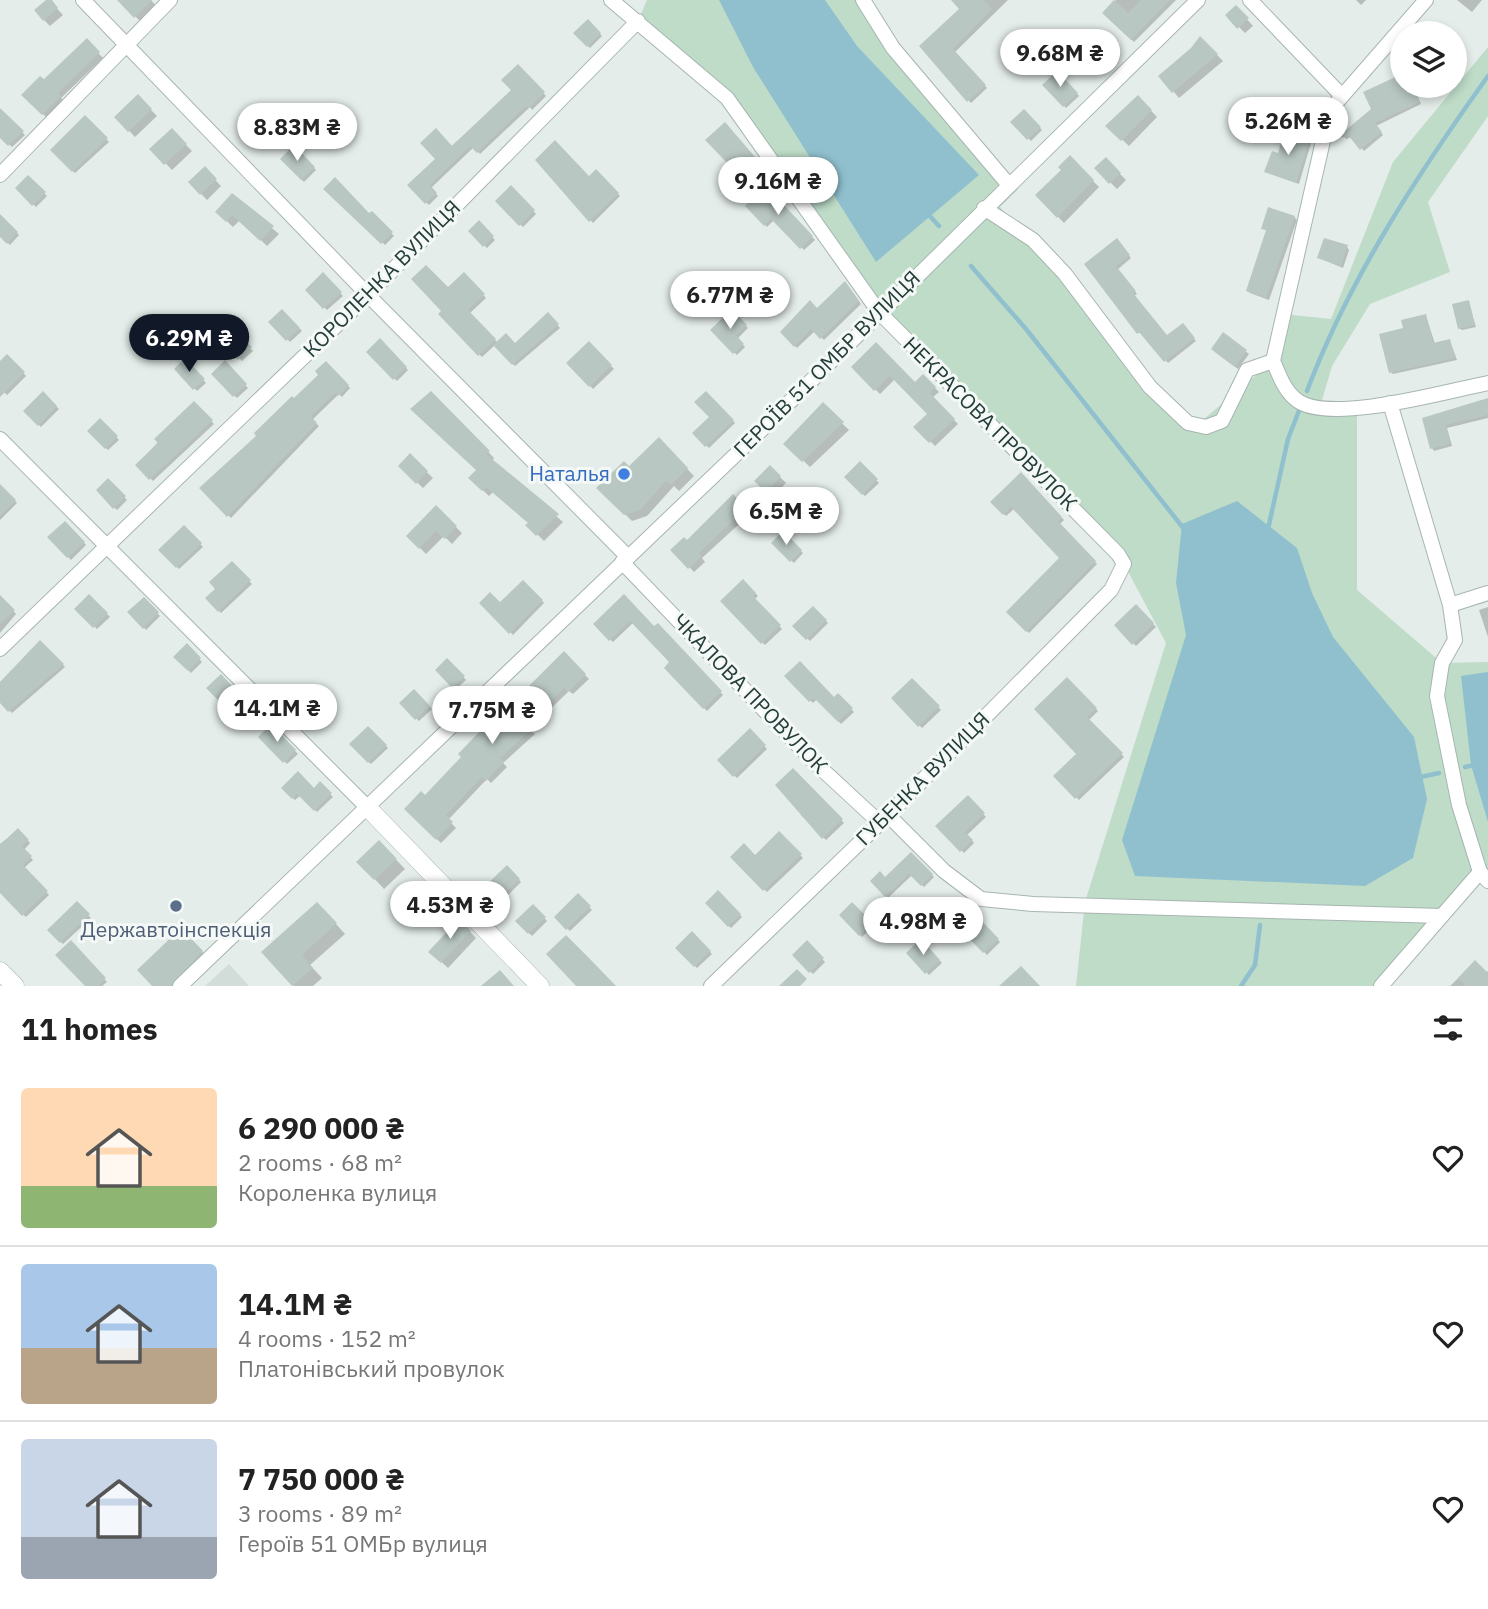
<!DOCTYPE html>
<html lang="en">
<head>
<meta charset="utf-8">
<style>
  body { margin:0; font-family:"IBM Plex Sans",sans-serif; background:#f2f2f2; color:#222; height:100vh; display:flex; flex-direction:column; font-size:26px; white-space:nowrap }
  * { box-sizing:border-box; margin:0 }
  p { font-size:23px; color:#767676 }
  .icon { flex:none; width:38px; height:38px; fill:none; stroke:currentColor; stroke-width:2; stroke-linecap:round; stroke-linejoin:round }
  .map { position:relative; height:986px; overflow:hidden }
  .drawer { display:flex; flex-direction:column; background:#fff; flex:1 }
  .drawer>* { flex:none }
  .controls { position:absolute; left:1390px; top:21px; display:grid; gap:14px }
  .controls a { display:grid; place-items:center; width:77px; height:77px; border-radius:50%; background:#fff; box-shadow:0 4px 10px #0003; font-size:35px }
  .price { position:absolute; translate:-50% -60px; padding:0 16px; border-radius:24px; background:#fff; color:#222; font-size:23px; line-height:46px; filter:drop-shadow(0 2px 4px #0008) }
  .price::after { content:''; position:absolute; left:50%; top:42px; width:21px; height:16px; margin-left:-10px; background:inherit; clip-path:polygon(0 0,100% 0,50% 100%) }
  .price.on { background:#111827; color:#fff }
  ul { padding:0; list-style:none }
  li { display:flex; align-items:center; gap:21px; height:175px; padding:0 21px }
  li+li { border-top:2px solid #e0e0e0 }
  li span { display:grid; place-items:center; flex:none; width:196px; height:140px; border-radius:7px; color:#555 }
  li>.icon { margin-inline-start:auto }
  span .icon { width:84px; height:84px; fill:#fffc; stroke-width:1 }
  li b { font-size:30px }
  h2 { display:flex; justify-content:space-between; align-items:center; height:84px; padding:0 21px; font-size:30px }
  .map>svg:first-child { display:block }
  .built { fill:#d2dcd8 }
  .green { fill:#bedcc8 }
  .water { fill:#90c0ce }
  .shadow { fill:#0003 }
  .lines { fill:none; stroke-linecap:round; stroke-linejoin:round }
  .stream { stroke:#90c0ce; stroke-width:4.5 }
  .building { fill:#b9c7c3 }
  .minor-casing { stroke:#a7b5b0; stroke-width:16 }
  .tertiary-casing { stroke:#a7b5b0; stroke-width:19 }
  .minor { stroke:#fff; stroke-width:14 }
  .tertiary { stroke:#fff; stroke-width:18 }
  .shop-dot { fill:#3f7fe0; stroke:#f4f9f7; stroke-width:2.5 }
  .service-dot { fill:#5c6f8a; stroke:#f4f9f7; stroke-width:2.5 }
  .labels { text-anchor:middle; stroke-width:6; stroke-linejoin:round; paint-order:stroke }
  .street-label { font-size:21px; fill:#243d38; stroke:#f4f9f7 }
  .shop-label { font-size:21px; fill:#366cbe; stroke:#f4f9f7; text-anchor:end }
  .service-label { font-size:21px; fill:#4e5e75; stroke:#f4f9f7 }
</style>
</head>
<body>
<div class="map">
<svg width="1488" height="986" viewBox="0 0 1488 986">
  <rect width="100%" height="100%" fill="#e4ede9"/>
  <!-- built -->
  <path class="built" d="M229 964 249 986H205Z"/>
  <!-- green -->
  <path class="green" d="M647 0H863L957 126 1019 188 1000 207 1192 429 1273 361 1283 314 1331 319 1393 162 1488 47V116L1428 202 1450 272 1370 304 1332 366 1320 407 1357 409V590L1442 663 1488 662V881L1480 872 1381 986H1076L1085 902 1166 643 1124 564 909 332 879 312 727 98 638 21Z"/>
  <!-- water -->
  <path class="water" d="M719 0H825L857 46 979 175 876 262 753 67Z
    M1237 501 1297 548 1312 593 1333 637 1414 737 1427 799 1413 858 1365 886 1135 876 1122 840 1186 635 1176 583 1182 524Z
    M1488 672V822L1471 765 1461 676Z"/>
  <!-- shadow -->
  <path class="shadow" d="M49 0 63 15 50 26 44 20Z
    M129 0H151L157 7 141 22 124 5Z
    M956 0H1008L954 53 987 88 971 103 922 46 962 9Z
    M1116 0H1176L1134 42 1104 13Z
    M1356 0H1366L1361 5Z
    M1457 0H1482L1472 12Z
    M1236 7 1253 26 1245 33 1227 15Z
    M587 21 602 36 590 48 575 33Z
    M1422 26 1431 33H1416Z
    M1091 37 1115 60 1105 71 1081 48Z
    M1200 38 1223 61 1179 98 1173 91Z
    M87 41 103 58 61 98 64 101 47 118 24 95 44 82Z
    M518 67 546 96 532 110 530 107 480 154 474 147 431 188 438 196 429 205 409 185 513 90Z
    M1057 73 1079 96 1066 108 1045 85Z
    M1402 86H1413L1421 104 1376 126 1383 135 1364 151 1352 137 1346 139 1343 135Z
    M138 97 157 116 135 137 116 117Z
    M1138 97 1157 117 1129 146 1108 126Z
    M1024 111 1042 130 1031 141 1013 122Z
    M6 116 25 135 12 147 0 135V122Z
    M85 117 109 142 75 173 52 150Z
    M725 124 768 174 758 184 739 165 735 169 708 140Z
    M172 131 192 151 172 170 152 149Z
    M1309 140 1311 143 1299 184 1266 172 1279 155Z
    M294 147 316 170 304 182 282 159Z
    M1070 158 1099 187 1064 223 1037 195 1063 170Z
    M537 160 589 178 596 171 620 196 593 223Z
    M1106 160 1126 180 1117 189 1097 169Z
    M205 169 221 186 207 200 190 182Z
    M28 177 47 196 36 207 17 188Z
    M511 188 536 214 523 227 497 201Z
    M766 188 815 240 804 250 774 220 767 227 747 206Z
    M232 195 279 234 267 246 240 220 233 227 217 212Z
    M354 213 369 216 372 213 394 236 385 245Z
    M0 216 19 235 10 245 0 235Z
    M1294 217 1297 220 1269 300 1250 293 1248 291 1268 231 1263 228Z
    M479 223 495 240 487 248 470 231Z
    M1116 241 1131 258 1117 270 1137 294 1134 296 1167 337 1182 325 1196 341 1168 363 1143 333H1138L1086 265Z
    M1347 247 1349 250 1343 268 1319 258Z
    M323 275 343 296 327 310 307 290Z
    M464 275 486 298 470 313 498 343 516 345 548 314 560 328 515 366 495 345 482 357 441 314 448 290Z
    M848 286 861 304 824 340 815 331 797 348 782 332 817 310Z
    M1468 302 1476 327 1462 330 1459 328Z
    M282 311 302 331 290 342 271 322Z
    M732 311 748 328 737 339 745 347 737 355 712 330Z
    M1426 316 1435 344 1450 341 1457 360 1393 374 1391 372 1405 329Z
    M234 332 253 351 242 361 224 342Z
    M1224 335 1249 354 1238 369 1215 352Z
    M380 341 408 370 397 381 369 352Z
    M589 343 614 369 593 389 568 363Z
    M876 345 915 384 923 376 939 392 932 398 958 424 935 446 916 427 929 414 895 379 880 394 853 367Z
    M7 356 26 376 7 395 0 388V363Z
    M185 361 206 383 197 391 176 369Z
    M225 363 248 388 237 398 213 374Z
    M326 363 350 388 342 397 339 394 312 420 319 426 231 518 202 488 321 375Z
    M431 393 494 458 492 461 563 522 544 541 528 525 530 524 493 492 489 496 470 478 478 470Z
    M706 393 735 423 709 448 694 433 711 417Z
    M43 394 59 409 41 427 25 411Z
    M1488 400V418L1447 428 1452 446 1434 451 1432 448 1425 419Z
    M194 403 214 424 153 481 137 465Z
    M823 405 849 430 810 467 786 444Z
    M100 421 119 440 108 450 89 431Z
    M659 440 694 476 679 491 674 486 647 516 632 521 599 488 629 469Z
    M410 456 433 478 423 488 400 466Z
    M860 464 879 483 865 496 846 477Z
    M770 467 786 483 773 497 757 481Z
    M1021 475 1064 520 1059 525 1097 564 1029 633 1008 612 1061 558 1015 508 1006 516 992 502Z
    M108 480 127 500 117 510 98 491Z
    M2 489 17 503 0 520V491Z
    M733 497 750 514 702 558 705 562 694 572 673 550 687 542Z
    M819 497 838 517 830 525 810 506Z
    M436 508 462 533 452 544 444 536 426 554 408 536Z
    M65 523 86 545 71 560 50 538Z
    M184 527 203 547 179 569 161 550Z
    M783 533 803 553 794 563 774 543Z
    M232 563 252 584 221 613 207 598 218 589Z
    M743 581 758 596 754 600 782 629 765 645 722 601Z
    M523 582 544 603 513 635 482 603 500 605Z
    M89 596 110 617 97 629 77 609Z
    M624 596 654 628 658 625 723 695 707 711 666 668 672 662 633 623 613 642 595 624Z
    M0 597 16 614 0 633Z
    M144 599 160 616 146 630 130 612Z
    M1136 606 1156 627 1136 646 1116 625Z
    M1488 607V637L1479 610Z
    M813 608 828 623 810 641 795 626Z
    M40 642 65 667 12 713 0 701V684Z
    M187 646 202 662 191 673 176 657Z
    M564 654 589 679 573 694 569 691 530 729 535 734 503 763 507 767 491 783 487 779 448 820 456 828 441 843 406 809 425 798Z
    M447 660 466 680 456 689 437 670Z
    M221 676 235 690 223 702 209 688Z
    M787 676 834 699 838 696 854 712 841 724 817 699 813 703Z
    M1067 679 1098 711 1089 720 1124 757 1079 800 1056 776 1079 754Z
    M912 680 941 710 922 728 893 698Z
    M414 691 432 709 419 721 401 704Z
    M271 727 298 754 287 764 261 737Z
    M368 728 388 748 371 764 352 744Z
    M750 731 767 749 737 778 719 760Z
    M793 770 844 823 826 840 801 815Z
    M320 784 333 797 317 812 301 795 295 800 283 788 314 790Z
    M968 798 986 817 967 835 974 843 964 853 938 826Z
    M18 830 30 843 24 850 33 860 24 868 49 895 26 917 0 892V844Z
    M779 834 803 858 767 892 732 857H755Z
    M379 842 405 869 384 889 359 862Z
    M911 854 934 877 924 887 912 875 888 898 872 881 886 880Z
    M507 867 521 882 500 903 485 888Z
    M718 892 742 917 731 928 707 903Z
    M578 896 592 910 570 931 556 917Z
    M77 904 91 918 63 944 49 930Z
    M852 904 874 926 862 937 841 915Z
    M533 906 547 921 532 936 517 921Z
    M327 914 345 934 310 965 322 978 313 986H294L264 952Z
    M459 921 476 938 448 968 431 952Z
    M979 921 1000 942 987 955 966 933Z
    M181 930 211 961 188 986H155Z
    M692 934 712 954 697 968 678 948Z
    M921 941 942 963 929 975 908 953Z
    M71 943 107 982 102 986H87Z
    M807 943 825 962 813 974 794 955Z
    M1475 962 1486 973 1488 971V986H1450Z"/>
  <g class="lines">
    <!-- stream -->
    <path class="stream" d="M927 213 939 226
      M971 266 1026 329 1184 529
      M1307 391C1350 277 1418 174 1488 76
      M1268 529 1288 439 1300 408
      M1465 767 1488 762
      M1416 778 1439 773
      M1241 986 1255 965 1260 925"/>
  </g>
  <!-- building -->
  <path class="building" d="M46 0H52L58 8 43 21 34 10Z
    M117 0H152L134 18Z
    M951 0H984L992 9 953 49 986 85 967 102 919 46 959 9Z
    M1114 0 1128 13 1141 0H1170L1131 40 1102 13Z
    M1236 5 1249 18 1237 29 1225 15Z
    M588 19 601 33 587 47 573 33Z
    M1091 35 1114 57 1101 70 1078 48Z
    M1200 36 1218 54 1172 93 1158 76 1191 48Z
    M87 38 100 52 58 93 61 96 42 115 21 95 40 76 44 79Z
    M518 64 545 92 529 108 526 106 477 153 470 146 430 185 437 193 425 204 407 185 435 159 420 143 436 128 452 146 511 90 501 80Z
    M1057 71 1078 93 1063 107 1042 85Z
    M1402 74V86H1413L1420 102 1375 123 1382 132 1360 150 1348 135 1342 138 1340 135 1371 109 1363 92Z
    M138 94 152 109 128 132 114 117Z
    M1138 95 1152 110 1121 141 1105 126Z
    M0 108 24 131 8 146 0 138Z
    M1024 109 1041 127 1027 140 1010 122Z
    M85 115 108 138 72 172 50 150Z
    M725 122 767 171 754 183 735 164 731 167 705 140Z
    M172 128 187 144 164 165 149 149Z
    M1285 130 1310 139 1296 183 1264 172 1272 151 1278 153Z
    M555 140 589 176 596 169 619 193 589 222 535 160Z
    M294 145 315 167 301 180 280 159Z
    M1070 155 1094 180 1057 218 1035 195 1061 170 1058 167Z
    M1106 157 1121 173 1109 184 1094 168Z
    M205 166 217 179 200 195 188 182Z
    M28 175 46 192 32 206 15 188Z
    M335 177 369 213 372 211 393 232 381 244 323 189Z
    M511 185 535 210 519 226 495 201Z
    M766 186 813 236 800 249 771 219 764 226 745 206Z
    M232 193 274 226 260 241 232 215 226 222 215 212Z
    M1268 207 1295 216 1266 298 1246 291 1266 230 1261 229Z
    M0 214 18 232 7 244 0 237Z
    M479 220 494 236 483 247 468 231Z
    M1117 238 1130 255 1116 266 1136 291 1133 293 1167 335 1183 323 1195 338 1164 362 1139 332 1137 334 1084 264Z
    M1324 238 1348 245 1341 266 1317 258Z
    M426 265 448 287 464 272 485 294 468 310 496 339 478 356 438 314 441 311 411 279Z
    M323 272 342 292 323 309 305 290Z
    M845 281 859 301 820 339 811 329 794 347 780 332 810 300 817 308Z
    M1469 300 1475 325 1458 329 1452 304Z
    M282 309 300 328 286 341 268 322Z
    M732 309 747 325 736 335 744 344 733 354 710 330Z
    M548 312 559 324 512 365 493 345 506 333 515 343Z
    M1426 314 1433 343 1450 339 1455 358 1389 373 1379 334 1403 328 1401 320Z
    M234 329 252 347 238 360 221 342Z
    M1223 332 1247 350 1235 367 1211 349Z
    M380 338 407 367 393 380 366 352Z
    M589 341 612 365 589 387 566 363Z
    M876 342 915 382 923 374 936 387 930 393 955 419 929 443 913 427 927 414 890 376 874 391 851 367Z
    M7 354 25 372 0 397V361Z
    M185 358 205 379 193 390 174 369Z
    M225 360 247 384 233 397 211 374Z
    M326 361 349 385 338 396 335 393 311 416 317 423 227 517 199 488 256 436 254 433 292 396 294 398 318 375 315 371Z
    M43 391 57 406 38 426 23 411Z
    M431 391 490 451 486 454 559 514 536 536 525 525 528 523 486 487 482 491 468 478 476 470 410 409Z
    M706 391 734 420 705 447 692 433 709 417 694 402Z
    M1488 398V415L1446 425 1450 444 1430 449 1422 418Z
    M194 401 213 420 149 480 135 465 158 443 154 439Z
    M823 402 844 422 802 462 783 444Z
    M100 418 118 436 105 449 87 431Z
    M659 437 688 468 671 485 666 481 640 510 624 515 596 488 624 461 629 466Z
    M410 453 428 471 416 484 398 466Z
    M860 461 878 479 862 495 844 477Z
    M770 465 781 476 766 492 754 481Z
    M1021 472 1062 517 1058 521 1096 561 1026 632 1006 612 1059 558 1011 507 1003 515 990 502Z
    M108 478 126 496 113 509 96 490Z
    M0 484 16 500 0 516Z
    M733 494 746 508 699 553 702 556 688 569 670 550 684 537 687 540Z
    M819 495 837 513 826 524 808 506Z
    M436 505 457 526 445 539 436 531 419 549 406 536Z
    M65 521 85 542 67 558 47 537Z
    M184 525 202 543 176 568 158 550Z
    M783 531 802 550 790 562 771 543Z
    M232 561 251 580 218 612 205 598 215 589 209 582Z
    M743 579 756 593 753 596 781 625 761 644 720 601Z
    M523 580 543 600 509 634 479 603 490 592 500 602Z
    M89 594 108 613 93 628 74 609Z
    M624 594 654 626 658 623 722 691 703 709 664 668 669 662 630 621 609 641 593 624Z
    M0 595 15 610 0 624Z
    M144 597 159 612 143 629 127 612Z
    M1136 604 1154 623 1132 645 1114 625Z
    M813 606 827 620 806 640 792 626Z
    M40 640 64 664 8 712 0 703V682Z
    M187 643 201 658 188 671 173 657Z
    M564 651 586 674 568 692 564 688 527 724 532 729 500 758 504 762 486 781 482 777 446 815 453 822 436 840 404 809 421 791 425 795 461 757 458 754 486 725 484 722 506 701 510 705Z
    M447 658 465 676 452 688 435 670Z
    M800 661 834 697 838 693 853 708 838 722 814 698 809 702 784 676Z
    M221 674 233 687 219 701 206 688Z
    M1067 677 1097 708 1087 717 1123 753 1075 799 1053 776 1076 754 1034 709Z
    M912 678 940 706 918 727 891 698Z
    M414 689 430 706 415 720 399 703Z
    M271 724 296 750 283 763 258 737Z
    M368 726 387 745 368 763 349 744Z
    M750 728 766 745 733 777 717 760Z
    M793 768 843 819 822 839 775 785Z
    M298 771 314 788 320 781 332 793 314 811 297 794 292 799 281 788Z
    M968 795 985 813 965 832 973 840 960 852 935 826Z
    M18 828 29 840 22 846 32 856 23 865 48 891 22 916 0 893V845Z
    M779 831 802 854 763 891 730 857 744 843 755 855Z
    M379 840 397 859 374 880 356 862Z
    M911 852 933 874 921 886 909 874 885 897 870 881 880 871 885 877Z
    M507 865 520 879 496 902 483 888Z
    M718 890 741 914 728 927 705 903Z
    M578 893 591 906 566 930 554 917Z
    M77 901 90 914 60 943 47 930Z
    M317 902 337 923 302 955 313 968 292 986 261 952Z
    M852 902 873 923 859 936 839 915Z
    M533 904 546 917 528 934 515 921Z
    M979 918 999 939 983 953 964 933Z
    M459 919 471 931 441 963 428 952Z
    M181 928 203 951 170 986H152L137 970Z
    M692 931 711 951 694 967 675 948Z
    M566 935 589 958 616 986H576L546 954Z
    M921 939 940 960 925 974 906 953Z
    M71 940 106 978 98 986H85L55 955Z
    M807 940 824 958 809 973 792 955Z
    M1475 960 1488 973V986H1466L1458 978Z
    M1021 966 1040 986H999Z
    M797 969 807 979 800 986H779Z
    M500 970 514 986H481Z"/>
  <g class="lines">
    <defs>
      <path id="minor" d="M83 0 368 295 628 557
        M611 0 727 98 879 312 1118 554 1124 564 1111 590 880 823 711 986
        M863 0 893 48 1008 184
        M1250 0 1342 96
        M1426 0 1330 110 1273 361C1280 376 1284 391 1298 401 1332 424 1447 391 1488 383
        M0 175 170 0
        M984 208 1033 240 1065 274 1150 387 1188 423 1206 427 1222 421 1247 370 1273 361
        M1390 403 1450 605 1455 640 1442 663 1437 696 1459 805 1480 872 1488 881
        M0 439 368 808
        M622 562 813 761 880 823
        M1450 605 1488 593
        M0 649 368 295 638 21
        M888 815 944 871 981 899 1033 904 1442 916
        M180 986 752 439 1198 0
        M1381 986 1480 872"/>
      <path id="tertiary" d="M368 808 540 986
        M0 971 15 986"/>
    </defs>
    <!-- minor casing -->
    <use href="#minor" class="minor-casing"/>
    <!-- tertiary casing -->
    <use href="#tertiary" class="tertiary-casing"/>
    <!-- minor -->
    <use href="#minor" class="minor"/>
    <!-- tertiary -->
    <use href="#tertiary" class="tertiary"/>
  </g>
  <!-- markers -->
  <circle class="shop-dot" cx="624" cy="474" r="7"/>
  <circle class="service-dot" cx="176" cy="906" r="7"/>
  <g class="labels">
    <!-- street labels -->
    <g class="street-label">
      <text transform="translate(382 279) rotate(-45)" y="7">КОРОЛЕНКА ВУЛИЦЯ</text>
      <text transform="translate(827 364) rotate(-45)" y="7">ГЕРОЇВ 51 ОМБР ВУЛИЦЯ</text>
      <text transform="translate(990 424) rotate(45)" y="7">НЕКРАСОВА ПРОВУЛОК</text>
      <text transform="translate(750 694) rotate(46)" y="7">ЧКАЛОВА ПРОВУЛОК</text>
      <text transform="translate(923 779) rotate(-45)" y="7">ГУБЕНКА ВУЛИЦЯ</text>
    </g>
    <!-- shop labels -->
    <g class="shop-label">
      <text x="610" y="481">Наталья</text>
    </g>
    <!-- service labels -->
    <g class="service-label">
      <text x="176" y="937">Державтоінспекція</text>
    </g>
  </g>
</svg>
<div class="controls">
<a><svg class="icon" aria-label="layers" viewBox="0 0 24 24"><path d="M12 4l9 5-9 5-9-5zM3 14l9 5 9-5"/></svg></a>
</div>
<b class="price" style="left:1060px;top:89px">9.68M ₴</b>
<b class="price" style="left:1288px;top:157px">5.26M ₴</b>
<b class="price" style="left:297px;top:163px">8.83M ₴</b>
<b class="price" style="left:778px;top:217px">9.16M ₴</b>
<b class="price" style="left:730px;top:331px">6.77M ₴</b>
<b class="price on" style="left:189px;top:374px">6.29M ₴</b>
<b class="price" style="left:786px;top:547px">6.5M ₴</b>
<b class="price" style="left:277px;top:744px">14.1M ₴</b>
<b class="price" style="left:492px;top:746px">7.75M ₴</b>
<b class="price" style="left:450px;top:941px">4.53M ₴</b>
<b class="price" style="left:923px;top:957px">4.98M ₴</b>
</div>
<section class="drawer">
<h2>11 homes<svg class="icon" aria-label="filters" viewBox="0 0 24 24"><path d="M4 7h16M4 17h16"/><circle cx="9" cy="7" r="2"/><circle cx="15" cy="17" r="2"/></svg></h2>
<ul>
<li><span style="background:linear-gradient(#ffd9b3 70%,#8fb573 0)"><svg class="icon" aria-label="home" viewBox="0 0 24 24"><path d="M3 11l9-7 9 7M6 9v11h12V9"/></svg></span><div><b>6 290 000 ₴</b><p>2 rooms · 68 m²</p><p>Короленка вулиця</p></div><svg class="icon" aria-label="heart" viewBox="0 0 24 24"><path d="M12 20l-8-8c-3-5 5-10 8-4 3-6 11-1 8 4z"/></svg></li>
<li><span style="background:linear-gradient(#a9c7e8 60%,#b9a48a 0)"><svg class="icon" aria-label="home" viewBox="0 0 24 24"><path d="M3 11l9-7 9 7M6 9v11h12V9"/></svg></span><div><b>14.1M ₴</b><p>4 rooms · 152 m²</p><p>Платонівський провулок</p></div><svg class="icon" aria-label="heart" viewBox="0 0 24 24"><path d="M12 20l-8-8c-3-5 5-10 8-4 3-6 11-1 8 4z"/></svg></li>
<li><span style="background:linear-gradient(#c9d6e8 70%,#9aa5b1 0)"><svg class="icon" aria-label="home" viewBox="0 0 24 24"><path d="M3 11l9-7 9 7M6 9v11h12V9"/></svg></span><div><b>7 750 000 ₴</b><p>3 rooms · 89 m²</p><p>Героїв 51 ОМБр вулиця</p></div><svg class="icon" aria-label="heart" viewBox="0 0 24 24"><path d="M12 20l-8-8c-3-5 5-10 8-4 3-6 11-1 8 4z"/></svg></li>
</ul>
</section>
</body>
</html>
